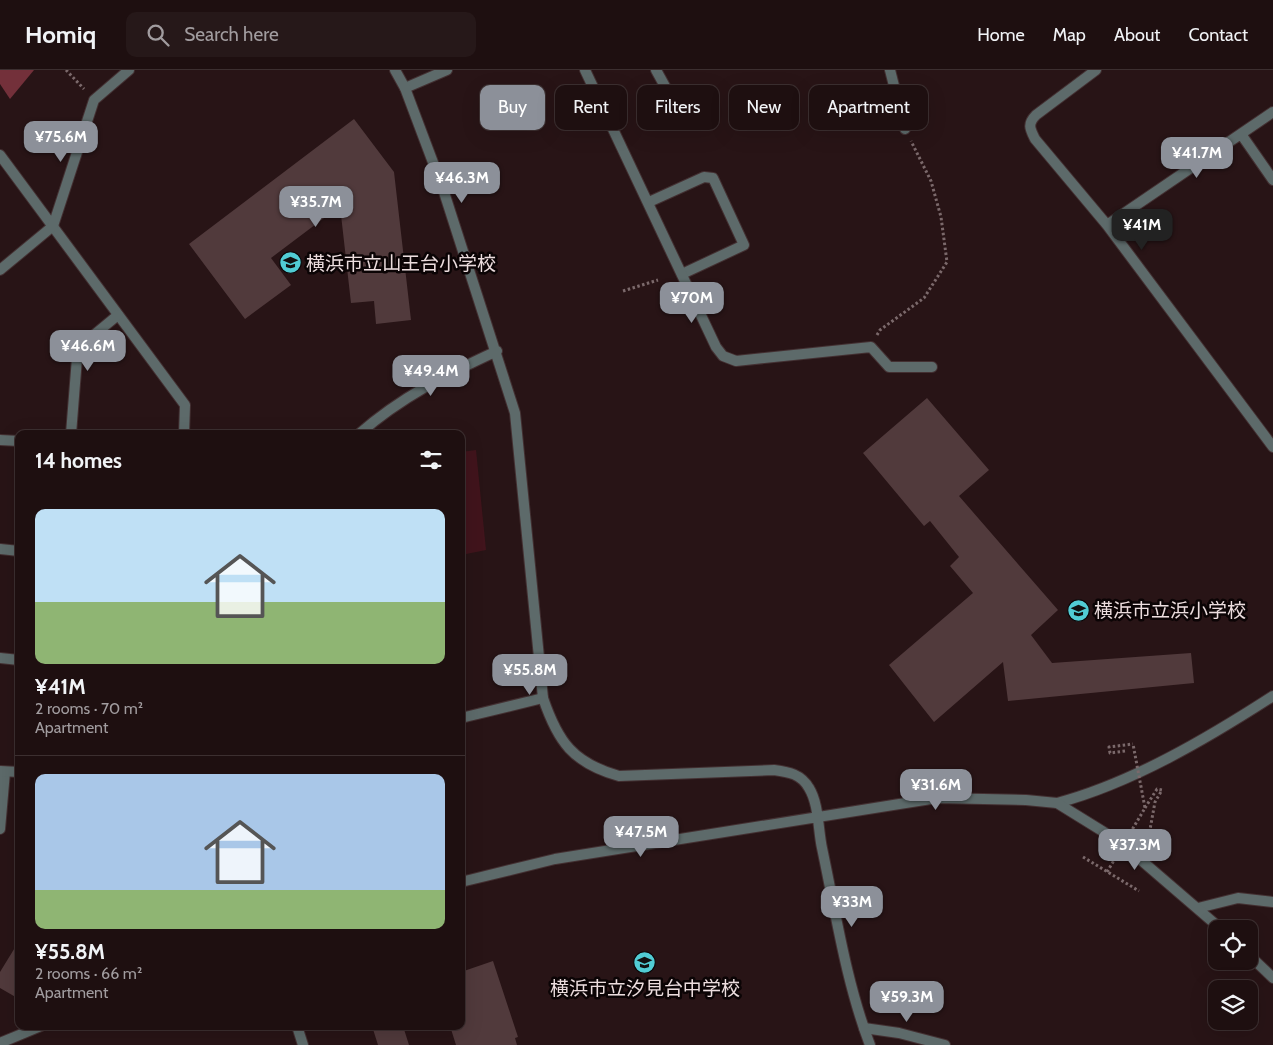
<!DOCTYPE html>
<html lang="en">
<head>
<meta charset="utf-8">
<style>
  body { margin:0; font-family:Cabin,"Noto Sans JP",sans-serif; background:#261819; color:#f1f3f6; height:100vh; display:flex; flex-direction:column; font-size:19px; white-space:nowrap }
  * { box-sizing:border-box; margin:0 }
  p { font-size:16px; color:#a19c9f }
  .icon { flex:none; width:28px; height:28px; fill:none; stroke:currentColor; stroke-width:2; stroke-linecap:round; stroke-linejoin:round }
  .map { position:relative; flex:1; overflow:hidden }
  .sheet { position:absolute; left:15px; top:360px; width:450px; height:600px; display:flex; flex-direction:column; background:#1e0f10; border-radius:10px; box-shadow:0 5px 20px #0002,0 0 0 1px #3c2f30 }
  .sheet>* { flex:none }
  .guide { position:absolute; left:480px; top:15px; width:475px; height:45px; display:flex; gap:10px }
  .buttons { position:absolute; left:1208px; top:850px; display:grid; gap:10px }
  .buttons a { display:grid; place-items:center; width:50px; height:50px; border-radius:10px; background:#1e0f10; box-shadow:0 5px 20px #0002,0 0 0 1px #3c2f30; font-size:25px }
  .price { position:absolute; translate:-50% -42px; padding:0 11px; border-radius:10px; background:#8c9099; color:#fff; font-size:16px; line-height:32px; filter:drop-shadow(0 1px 2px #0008) }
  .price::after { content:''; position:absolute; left:50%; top:30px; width:15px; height:11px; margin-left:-8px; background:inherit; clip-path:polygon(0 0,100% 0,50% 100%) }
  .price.selected { background:#222; color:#fff }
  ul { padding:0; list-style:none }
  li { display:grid; align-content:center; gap:10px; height:265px; padding:0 20px }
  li+li { border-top:1px solid #3c2f30 }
  li span { display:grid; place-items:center; height:155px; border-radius:10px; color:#555 }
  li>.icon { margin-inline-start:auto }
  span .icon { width:90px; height:90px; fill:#fffc; stroke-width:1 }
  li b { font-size:21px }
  h2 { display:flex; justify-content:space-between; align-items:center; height:60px; padding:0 20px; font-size:21px }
  .pill { padding:0 18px; border-radius:10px; background:#1e0f10; box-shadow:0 5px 20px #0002,0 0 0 1px #3c2f30; font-size:18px; line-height:45px }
  .pill.selected { background:#8c9099; color:#fff }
  header { display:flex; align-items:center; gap:30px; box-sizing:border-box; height:70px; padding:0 25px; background:#1e0f10; border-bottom:1px solid #3c2f30 }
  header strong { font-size:24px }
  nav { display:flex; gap:28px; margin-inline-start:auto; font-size:18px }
  .search { width:350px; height:45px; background:#261819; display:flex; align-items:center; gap:12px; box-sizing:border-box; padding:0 18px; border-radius:10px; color:#a19c9f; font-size:19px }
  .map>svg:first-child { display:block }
  .green { fill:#41141c }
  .forest { fill:#73303a }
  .building { fill:#513a3c }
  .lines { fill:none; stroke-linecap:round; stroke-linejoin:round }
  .service-casing { stroke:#433032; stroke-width:12 }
  .minor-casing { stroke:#433032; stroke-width:12 }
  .tertiary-casing { stroke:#433032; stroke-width:12 }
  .path { stroke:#7b696b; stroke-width:3; stroke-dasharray:2.5 2.5; stroke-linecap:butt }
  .service { stroke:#5d6a6a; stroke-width:10 }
  .minor { stroke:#5d6a6a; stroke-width:10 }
  .tertiary { stroke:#5d6a6a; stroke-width:10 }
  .path-bridge { stroke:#7b696b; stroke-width:3; stroke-dasharray:2.5 2.5; stroke-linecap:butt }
  .labels { text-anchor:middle; stroke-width:5; stroke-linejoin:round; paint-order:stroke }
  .poi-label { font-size:19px; fill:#ecddde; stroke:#0b0405; text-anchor:start }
</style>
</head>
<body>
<header>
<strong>Homiq</strong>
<div class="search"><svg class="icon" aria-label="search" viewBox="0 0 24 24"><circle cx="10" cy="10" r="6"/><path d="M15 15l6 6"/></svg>Search here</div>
<nav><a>Home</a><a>Map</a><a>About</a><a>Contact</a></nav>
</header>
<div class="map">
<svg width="1273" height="975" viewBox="0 0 1273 975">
  <rect width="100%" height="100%" fill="#281416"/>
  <!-- green -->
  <path class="green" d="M476 380 486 480 461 485V382Z"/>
  <!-- forest -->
  <path class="forest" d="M0 0H34L10 29 0 14Z"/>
  <!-- building -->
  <path class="building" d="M354 49 394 102 411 250 376 254 374 231 351 233 340 136 271 188 291 215 245 249 189 174Z
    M927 328 989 400 959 426 1058 540 1031 565 1052 593 1191 583 1194 613 1008 631 1003 592 934 652 889 595 973 523 950 496 959 487 930 451 924 456 863 383Z
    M19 871V929L0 918V902Z
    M493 891 518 967 515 968 517 975H456L450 956H461V902Z
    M372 956H403L409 975H378Z"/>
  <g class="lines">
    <defs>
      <path id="service" d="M656 0 677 38
        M890 0 905 59
        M0 85 185 335 184 364
        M649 132 704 107 713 108 744 175 682 204
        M461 648 543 628
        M0 759 5 702"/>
      <path id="minor" d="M585 0 716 277 723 286 736 291 871 277 889 297H932
        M1096 0 1036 45C1027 54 1030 59 1035 69L1107 155 1273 377
        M405 18 447 0
        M1241 64 1273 110
        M1107 155 1273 42
        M0 200 53 156 94 30 129 0
        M71 364 77 288 83 274 118 245
        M0 370 19 371
        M0 479 19 481
        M0 588 19 590
        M0 701 19 702
        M1057 733C1132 713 1208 668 1273 626
        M1198 838 1238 828 1273 832
        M864 958 899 963 945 975"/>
      <path id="tertiary" d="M395 0 405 18 443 119 515 343 543 628C558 672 573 693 619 706L774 700C789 702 801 704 809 718 819 734 818 760 822 778 836 844 846 912 870 975
        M359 364C401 327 447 304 497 281
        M461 812 555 789 937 728 1026 730 1057 733 1120 772 1221 859
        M1249 885 1273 908
        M297 956 303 975
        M0 973 41 956"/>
    </defs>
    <!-- service casing -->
    <use href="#service" class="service-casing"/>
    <!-- minor casing -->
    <use href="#minor" class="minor-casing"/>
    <!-- tertiary casing -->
    <use href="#tertiary" class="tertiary-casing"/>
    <!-- path -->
    <path class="path" d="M66 0 84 19
      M623 221 658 210
      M877 265 880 260 924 228 947 192 941 147 931 111 911 71
      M1125 681 1110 683 1109 677 1133 674
      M1145 738 1157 719 1162 720 1155 732 1149 765
      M1083 787 1139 821"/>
    <!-- service -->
    <use href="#service" class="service"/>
    <!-- minor -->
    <use href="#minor" class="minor"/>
    <!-- tertiary -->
    <use href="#tertiary" class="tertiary"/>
    <!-- path-bridge -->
    <path class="path-bridge" d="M1107 802 1145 738 1133 674"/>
  </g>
  <!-- icons -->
  <defs>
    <symbol id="school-disc" viewBox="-11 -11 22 22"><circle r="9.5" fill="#51ccd4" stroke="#0b0405"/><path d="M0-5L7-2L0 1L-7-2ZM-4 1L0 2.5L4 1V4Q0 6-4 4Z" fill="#111"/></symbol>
  </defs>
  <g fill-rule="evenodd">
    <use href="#school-disc" x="278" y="180" width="25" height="25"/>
    <use href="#school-disc" x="1066" y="528" width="25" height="25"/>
    <use href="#school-disc" x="632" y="880" width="25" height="25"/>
  </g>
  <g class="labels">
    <!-- poi labels -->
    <g class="poi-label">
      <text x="306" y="200">横浜市立山王台小学校</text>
      <text x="1094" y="547">横浜市立浜小学校</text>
      <text x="645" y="925" text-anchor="middle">横浜市立汐見台中学校</text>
    </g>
  </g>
</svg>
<div class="buttons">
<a><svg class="icon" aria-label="locate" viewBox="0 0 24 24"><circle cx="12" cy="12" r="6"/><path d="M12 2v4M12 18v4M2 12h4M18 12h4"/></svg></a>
<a><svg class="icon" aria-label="layers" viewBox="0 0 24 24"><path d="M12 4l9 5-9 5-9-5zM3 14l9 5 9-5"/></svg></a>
</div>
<b class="price" style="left:61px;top:93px">¥75.6M</b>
<b class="price" style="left:1197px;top:109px">¥41.7M</b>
<b class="price" style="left:462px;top:134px">¥46.3M</b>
<b class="price" style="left:316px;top:158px">¥35.7M</b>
<b class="price selected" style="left:1142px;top:181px">¥41M</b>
<b class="price" style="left:692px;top:254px">¥70M</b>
<b class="price" style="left:88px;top:302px">¥46.6M</b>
<b class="price" style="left:431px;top:327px">¥49.4M</b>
<b class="price" style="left:530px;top:626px">¥55.8M</b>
<b class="price" style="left:936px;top:741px">¥31.6M</b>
<b class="price" style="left:641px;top:788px">¥47.5M</b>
<b class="price" style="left:1135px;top:801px">¥37.3M</b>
<b class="price" style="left:852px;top:858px">¥33M</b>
<b class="price" style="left:907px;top:953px">¥59.3M</b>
<div class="guide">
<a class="pill selected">Buy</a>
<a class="pill">Rent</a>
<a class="pill">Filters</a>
<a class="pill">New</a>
<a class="pill">Apartment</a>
</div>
<section class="sheet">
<h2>14 homes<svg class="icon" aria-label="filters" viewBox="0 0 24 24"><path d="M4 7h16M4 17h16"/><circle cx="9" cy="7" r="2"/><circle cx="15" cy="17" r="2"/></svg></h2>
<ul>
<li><span style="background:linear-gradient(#bfe0f5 60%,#8fb573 0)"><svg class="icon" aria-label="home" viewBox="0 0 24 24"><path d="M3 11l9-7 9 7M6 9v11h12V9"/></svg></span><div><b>¥41M</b><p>2 rooms · 70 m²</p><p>Apartment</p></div></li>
<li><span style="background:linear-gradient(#a9c7e8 75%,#8fb573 0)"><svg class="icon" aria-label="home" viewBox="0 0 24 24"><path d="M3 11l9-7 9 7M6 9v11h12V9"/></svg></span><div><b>¥55.8M</b><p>2 rooms · 66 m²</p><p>Apartment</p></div></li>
</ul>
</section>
</div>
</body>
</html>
